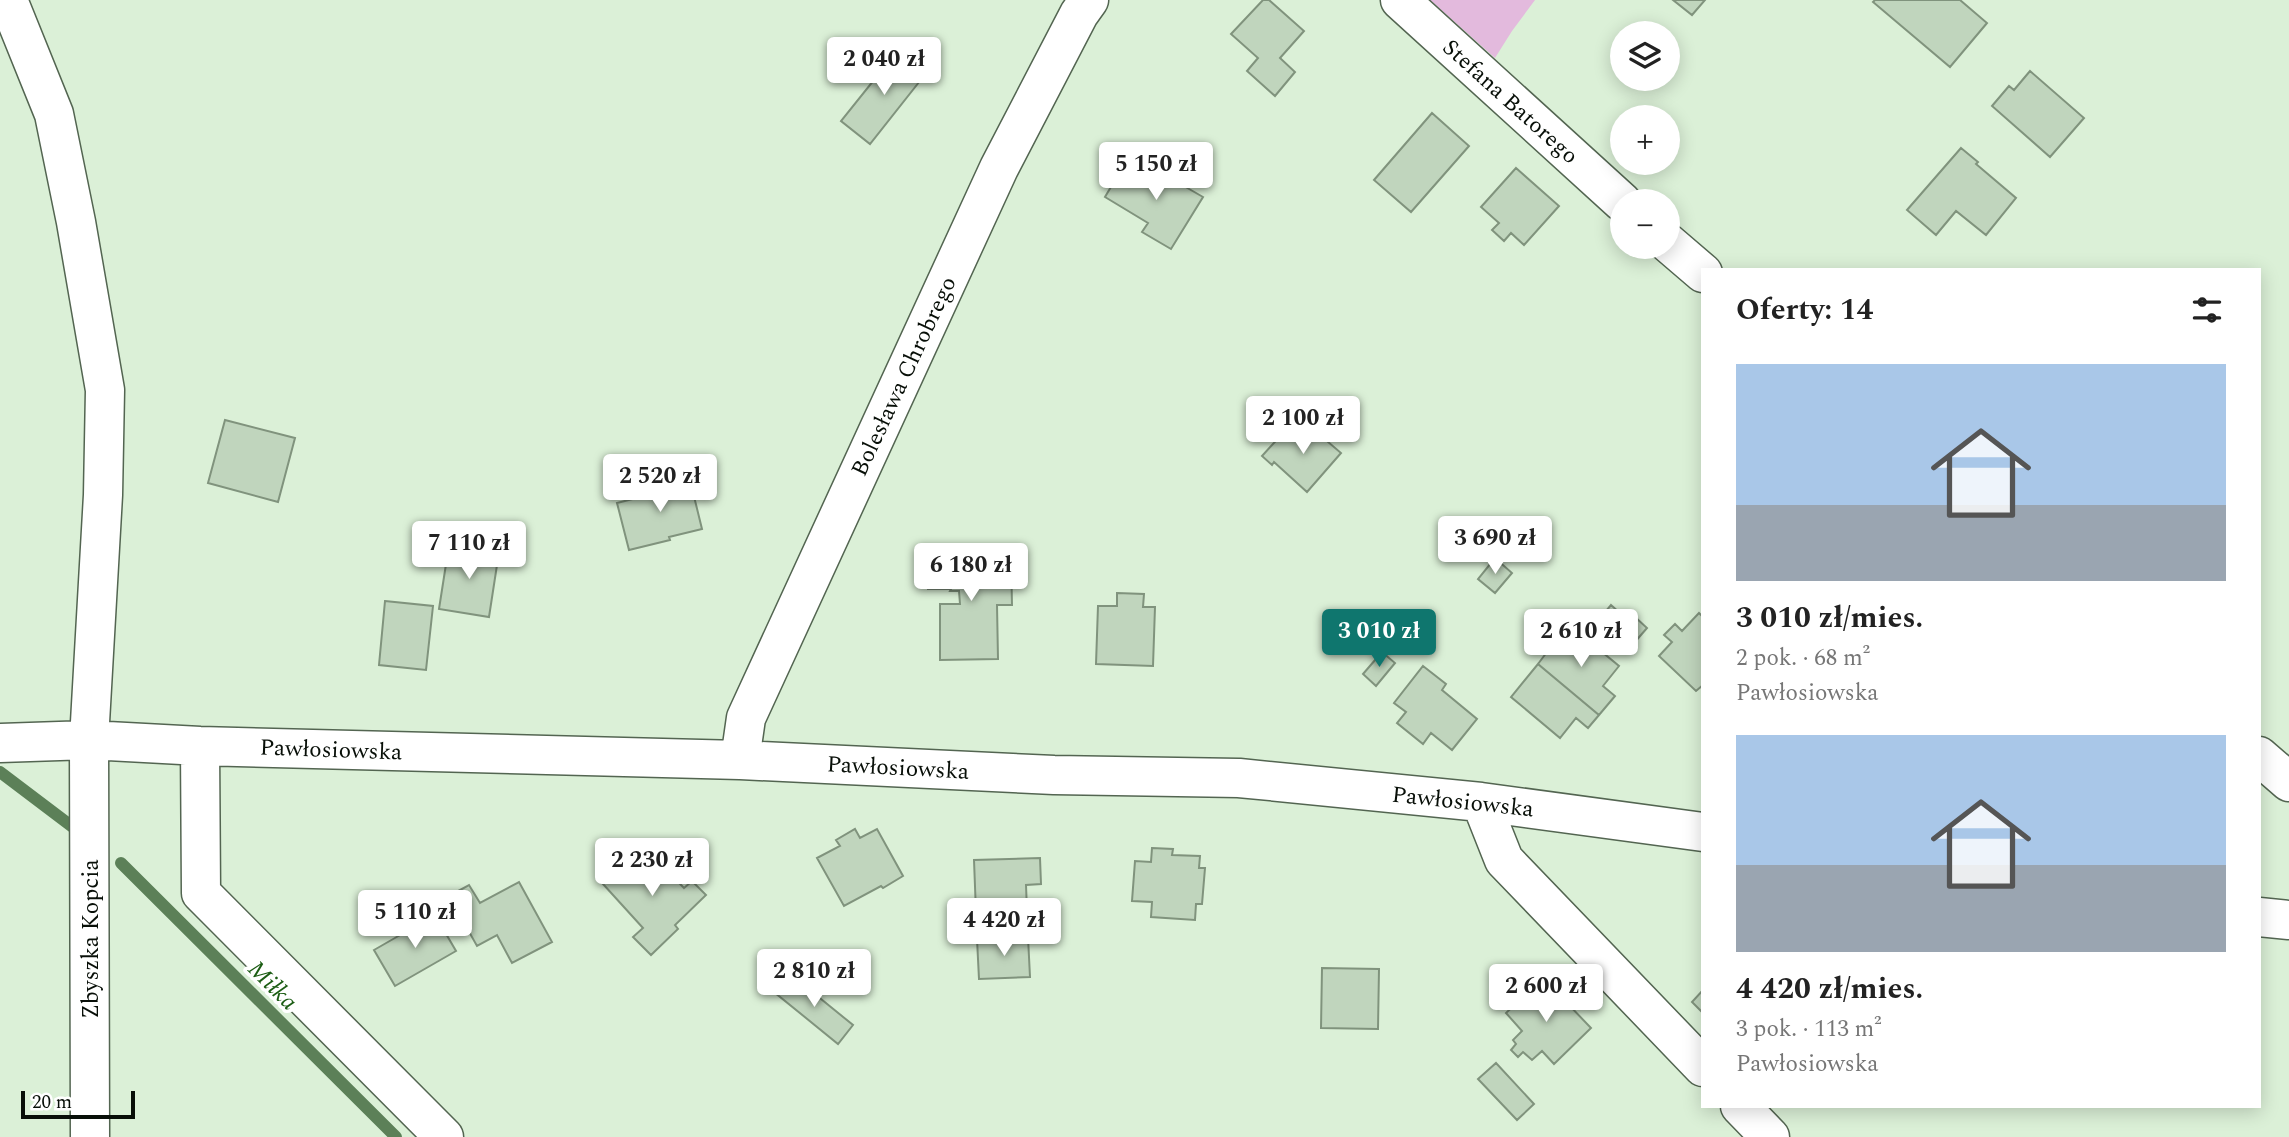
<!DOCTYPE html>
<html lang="pl">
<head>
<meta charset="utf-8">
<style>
  body { margin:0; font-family:Spectral,serif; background:#f2f2f2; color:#222; height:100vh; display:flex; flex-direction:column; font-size:26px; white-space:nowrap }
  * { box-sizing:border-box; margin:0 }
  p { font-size:23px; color:#767676 }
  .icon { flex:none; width:38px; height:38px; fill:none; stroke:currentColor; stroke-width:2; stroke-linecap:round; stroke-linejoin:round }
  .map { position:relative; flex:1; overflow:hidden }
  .panel { position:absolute; left:1701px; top:268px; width:560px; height:840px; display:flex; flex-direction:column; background:#fff; border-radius:0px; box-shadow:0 4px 18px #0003 }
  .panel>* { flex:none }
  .controls { position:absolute; left:1610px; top:21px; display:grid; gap:14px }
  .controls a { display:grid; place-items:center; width:70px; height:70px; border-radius:50%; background:#fff; box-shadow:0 4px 18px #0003; font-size:35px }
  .scale { position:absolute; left:21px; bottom:18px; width:114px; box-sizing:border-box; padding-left:7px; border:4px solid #080f08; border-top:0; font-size:19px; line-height:24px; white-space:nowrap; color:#080f08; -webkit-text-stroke:5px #fff; paint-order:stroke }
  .price { position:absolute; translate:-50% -60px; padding:0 16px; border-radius:7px; background:#fff; color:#222; font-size:23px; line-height:46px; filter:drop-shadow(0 2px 4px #0008) }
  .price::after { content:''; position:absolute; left:50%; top:42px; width:21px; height:16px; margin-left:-10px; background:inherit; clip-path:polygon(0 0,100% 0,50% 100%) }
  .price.active { background:#0f766e; color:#fff }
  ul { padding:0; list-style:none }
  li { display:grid; align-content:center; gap:14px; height:371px; padding:0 35px }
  li span { display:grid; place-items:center; height:217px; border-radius:0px; color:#555 }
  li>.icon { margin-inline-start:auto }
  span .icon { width:126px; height:126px; fill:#fffc; stroke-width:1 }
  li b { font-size:30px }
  h2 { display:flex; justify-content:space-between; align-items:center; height:84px; padding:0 35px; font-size:30px }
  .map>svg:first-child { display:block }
  .green { fill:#e3badd }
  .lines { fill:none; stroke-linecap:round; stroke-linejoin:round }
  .stream { stroke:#5c8058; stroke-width:12 }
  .building { fill:#c0d5bd; stroke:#80937d; stroke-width:2 }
  .minor-casing { stroke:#536551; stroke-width:41 }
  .minor { stroke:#fff; stroke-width:38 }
  .labels { text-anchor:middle; stroke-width:7; stroke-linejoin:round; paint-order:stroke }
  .street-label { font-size:23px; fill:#080f08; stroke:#fff }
  .water-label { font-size:24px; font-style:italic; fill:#1c5d14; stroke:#fff }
</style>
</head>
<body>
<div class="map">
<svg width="2289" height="1137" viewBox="0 0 2289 1137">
  <rect width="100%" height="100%" fill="#dbf0d7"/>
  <!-- green -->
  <path class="green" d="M1430 0H1535L1512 31 1495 58Z"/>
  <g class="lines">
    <!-- stream -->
    <path class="stream" d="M0 772 74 828
      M121 863 396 1137"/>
  </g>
  <!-- building -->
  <path class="building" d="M1263 0H1269L1304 31 1280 58 1295 72 1275 96 1247 71 1258 58 1231 34Z
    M1673 0H1705L1692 15Z
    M1875 0H1960L1987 23 1950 67 1873 2Z
    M898 50 927 72 870 144 841 121Z
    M2030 71 2084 118 2050 157 1992 106 2009 86 2014 90Z
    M1432 113 1469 146 1411 212 1374 180Z
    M1961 148 1978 162 1976 164 2016 198 1986 235 1956 211 1936 235 1907 210Z
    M1147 160 1179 179 1177 182 1203 197 1171 249 1142 232 1148 223 1105 197 1121 170 1136 179Z
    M1516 168 1559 206 1524 245 1511 233 1504 241 1492 230 1499 223 1481 207Z
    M225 420 295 438 278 502 208 483Z
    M1306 423 1341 453 1307 492 1274 462 1272 465 1262 456 1283 433 1291 440Z
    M689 476 702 529 669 537 670 540 629 550 617 503 656 493 654 485Z
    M449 545 499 552 489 617 439 609Z
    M928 554H953V557L1011 556 1012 605H997L998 659 940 660V604H960L959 591H950L951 589H928Z
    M1495 558 1512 573 1495 593 1478 579Z
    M1117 593 1144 594 1143 607H1155L1153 666 1096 664 1098 606H1117Z
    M385 601 433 606 426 670 379 665Z
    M1611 605 1630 622 1615 638 1597 622Z
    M1699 613 1703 617V685L1696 691 1659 656 1672 642 1664 635 1675 624 1682 631Z
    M1634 616 1647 628 1628 650 1615 638Z
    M1568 624 1619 666 1603 686 1615 696 1599 715 1538 664Z
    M1382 652 1395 663 1376 686 1363 674Z
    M1538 664 1599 715 1588 728 1576 718 1560 738 1511 697Z
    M1423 666 1446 684 1442 690 1477 719 1452 750 1431 733 1423 744 1397 723 1406 712 1394 703Z
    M855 829 860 838 877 829 903 876 883 888 881 886 844 906 817 858 840 846 836 840Z
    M643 845 684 888 692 881 706 895 675 925 678 929 651 955 633 937 643 928 603 884Z
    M1152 848 1173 849 1172 855 1200 856 1199 868H1205L1202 904H1196L1195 920 1151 917 1152 902 1132 901 1135 861 1151 862Z
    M1040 858 1041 884 1026 885 1028 937 977 939 974 860Z
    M519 882 552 942 512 963 497 935 477 946 449 896 469 885 480 903Z
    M435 915 456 951 395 986 374 950Z
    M1028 937 1030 977 979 979 977 939Z
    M1322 968 1379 969 1378 1029 1321 1028Z
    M789 973 853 1025 838 1044 774 992Z
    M1543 978 1591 1028 1554 1064 1542 1051 1532 1060 1523 1052 1518 1057 1511 1050 1516 1044 1513 1040 1522 1031 1506 1013Z
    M1703 990V1013L1692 1002Z
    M1496 1063 1534 1104 1517 1120 1478 1079Z"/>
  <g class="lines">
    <defs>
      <path id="minor" d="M8 0 54 114 76 222 105 390 103 495 89 740 90 1137
        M1400 0 1622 202
        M1668 243 1703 273
        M0 743 89 740 200 746 740 760 1054 775 1239 778 1481 802 1703 832
        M200 746 201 893 444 1137
        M2259 756 2289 782
        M740 760 746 718 999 168 1079 14 1089 0
        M1481 802 1504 860 1703 1067
        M2259 917 2289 920
        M1740 1106 1770 1137"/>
    </defs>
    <!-- minor casing -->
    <use href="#minor" class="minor-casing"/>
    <!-- minor -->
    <use href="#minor" class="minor"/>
  </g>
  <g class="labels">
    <!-- street labels -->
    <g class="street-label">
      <text transform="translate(1511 101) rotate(42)" y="8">Stefana Batorego</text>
      <text transform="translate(903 376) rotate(-65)" y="8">Bolesława Chrobrego</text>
      <text transform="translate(331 749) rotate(2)" y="8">Pawłosiowska</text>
      <text transform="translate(898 767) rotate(3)" y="8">Pawłosiowska</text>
      <text transform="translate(1463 801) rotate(6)" y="8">Pawłosiowska</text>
      <text transform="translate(90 939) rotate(-90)" y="8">Zbyszka Kopcia</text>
    </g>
    <!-- water labels -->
    <g class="water-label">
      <text transform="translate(273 985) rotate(45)" y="8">Miłka</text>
    </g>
  </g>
</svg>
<div class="controls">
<a><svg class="icon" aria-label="layers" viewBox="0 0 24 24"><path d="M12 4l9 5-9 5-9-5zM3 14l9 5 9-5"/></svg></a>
<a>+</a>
<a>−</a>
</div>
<div class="scale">20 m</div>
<b class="price" style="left:884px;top:97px">2 040 zł</b>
<b class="price" style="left:1156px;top:202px">5 150 zł</b>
<b class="price" style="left:1303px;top:456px">2 100 zł</b>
<b class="price" style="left:660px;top:514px">2 520 zł</b>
<b class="price" style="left:1495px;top:576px">3 690 zł</b>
<b class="price" style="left:469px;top:581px">7 110 zł</b>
<b class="price" style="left:971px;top:603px">6 180 zł</b>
<b class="price active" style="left:1379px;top:669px">3 010 zł</b>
<b class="price" style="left:1581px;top:669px">2 610 zł</b>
<b class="price" style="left:652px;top:898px">2 230 zł</b>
<b class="price" style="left:415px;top:950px">5 110 zł</b>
<b class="price" style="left:1004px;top:958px">4 420 zł</b>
<b class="price" style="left:814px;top:1009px">2 810 zł</b>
<b class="price" style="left:1546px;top:1024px">2 600 zł</b>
<section class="panel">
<h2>Oferty: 14<svg class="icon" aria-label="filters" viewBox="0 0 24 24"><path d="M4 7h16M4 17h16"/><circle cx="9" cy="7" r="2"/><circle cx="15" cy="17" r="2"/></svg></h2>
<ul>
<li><span style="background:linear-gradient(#a9c7e8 65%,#9aa5b1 0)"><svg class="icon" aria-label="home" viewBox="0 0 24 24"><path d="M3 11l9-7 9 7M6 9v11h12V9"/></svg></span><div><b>3 010 zł/mies.</b><p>2 pok. · 68 m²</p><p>Pawłosiowska</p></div></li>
<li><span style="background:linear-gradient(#a9c7e8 60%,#9aa5b1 0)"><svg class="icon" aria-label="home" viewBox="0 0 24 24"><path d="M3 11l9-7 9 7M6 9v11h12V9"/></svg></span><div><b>4 420 zł/mies.</b><p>3 pok. · 113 m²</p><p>Pawłosiowska</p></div></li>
</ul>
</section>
</div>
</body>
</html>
